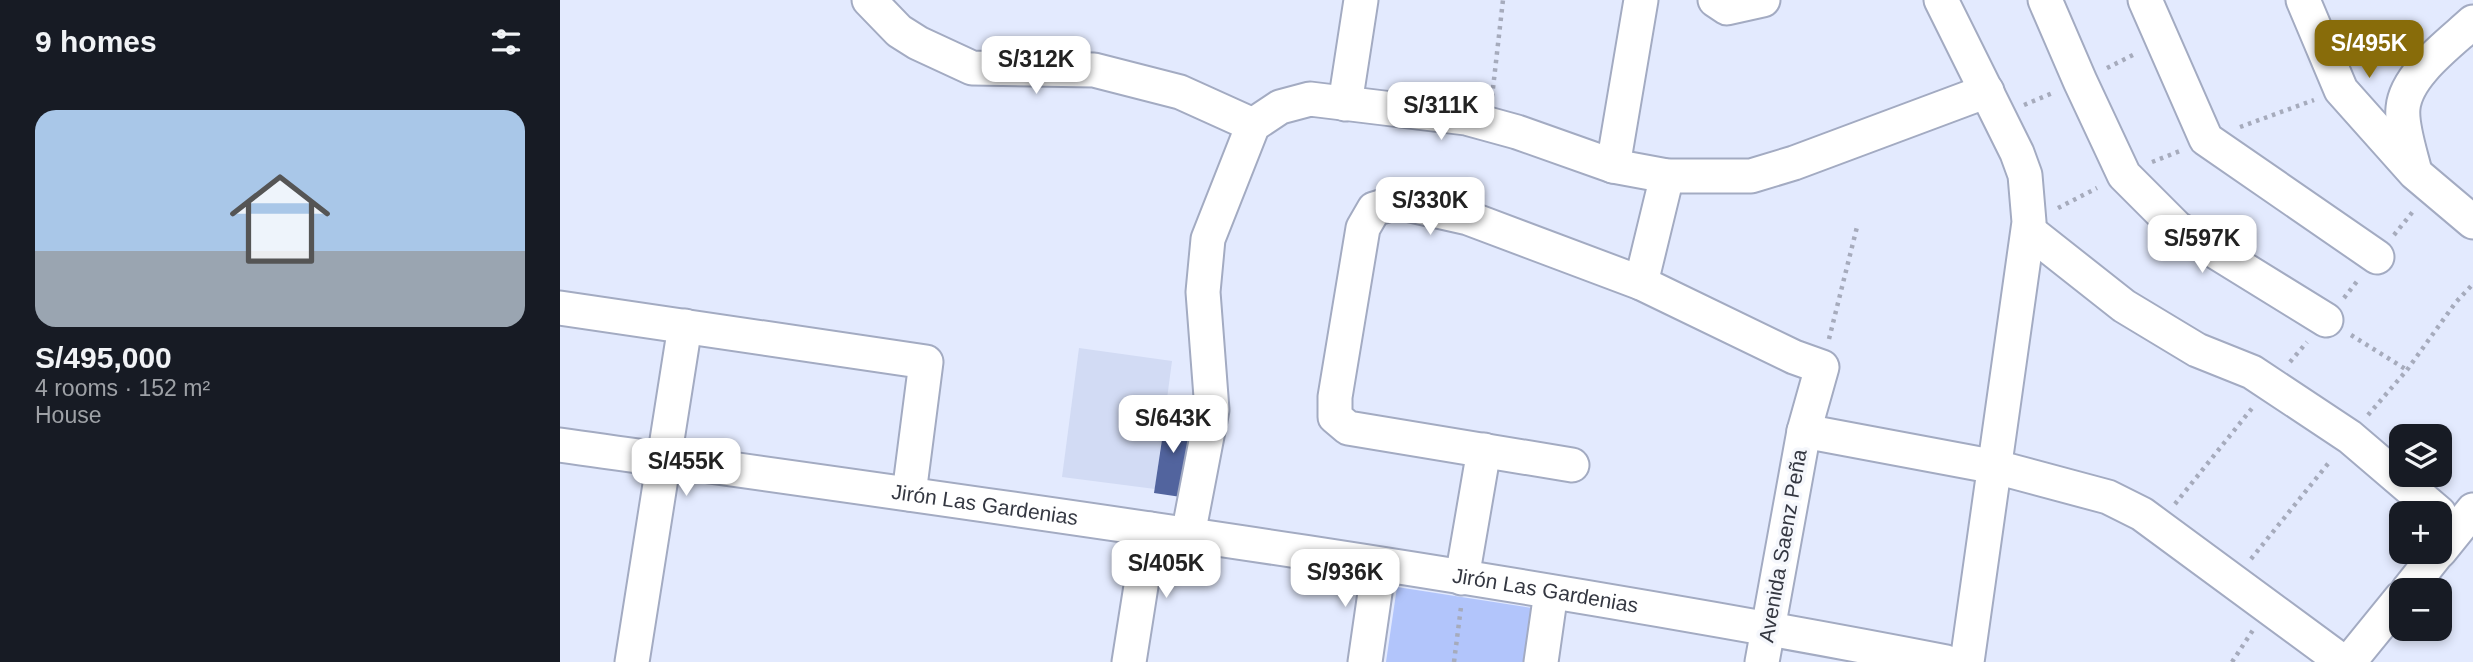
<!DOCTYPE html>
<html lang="en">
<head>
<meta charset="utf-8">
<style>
  body { margin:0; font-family:Arial,sans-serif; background:#242831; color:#f1f3f6; height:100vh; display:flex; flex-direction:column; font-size:26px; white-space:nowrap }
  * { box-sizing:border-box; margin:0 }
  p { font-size:23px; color:#9ea1a6 }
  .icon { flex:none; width:38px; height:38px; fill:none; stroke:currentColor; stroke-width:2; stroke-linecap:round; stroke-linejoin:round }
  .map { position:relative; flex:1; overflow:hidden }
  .drawer { display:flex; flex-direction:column; background:#171b24; width:560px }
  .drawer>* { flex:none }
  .tools { position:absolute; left:1829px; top:424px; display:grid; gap:14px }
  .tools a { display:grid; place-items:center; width:63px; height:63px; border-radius:14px; background:#171b24; box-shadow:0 4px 10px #0003; font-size:35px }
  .price { position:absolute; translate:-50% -60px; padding:0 16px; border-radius:14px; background:#fff; color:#222; font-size:23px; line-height:46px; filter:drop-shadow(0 2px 4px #0008) }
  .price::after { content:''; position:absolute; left:50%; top:42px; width:21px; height:16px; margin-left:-10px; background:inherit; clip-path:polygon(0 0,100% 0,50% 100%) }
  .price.on { background:#886c0a; color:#fff }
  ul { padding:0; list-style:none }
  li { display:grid; align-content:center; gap:14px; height:371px; padding:0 35px }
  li+li { border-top:2px solid #363941 }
  li span { display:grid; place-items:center; height:217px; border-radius:21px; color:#555 }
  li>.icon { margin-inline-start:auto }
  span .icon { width:126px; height:126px; fill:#fffc; stroke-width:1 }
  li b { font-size:30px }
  h2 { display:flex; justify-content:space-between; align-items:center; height:84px; padding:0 35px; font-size:30px }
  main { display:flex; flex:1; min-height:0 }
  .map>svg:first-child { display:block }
  .built { fill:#d2dbf4 }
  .green { fill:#b2c5fb }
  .building { fill:#52649e }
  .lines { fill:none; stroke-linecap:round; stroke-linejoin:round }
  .minor-casing { stroke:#a3abc2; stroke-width:37 }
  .path { stroke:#a6abbc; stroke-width:4.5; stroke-dasharray:3.5 5; stroke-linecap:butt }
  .minor { stroke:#fff; stroke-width:33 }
  .labels { text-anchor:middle; stroke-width:7; stroke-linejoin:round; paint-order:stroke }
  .street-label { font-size:21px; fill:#353842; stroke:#f5f7fc }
</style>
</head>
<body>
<main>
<section class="drawer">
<h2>9 homes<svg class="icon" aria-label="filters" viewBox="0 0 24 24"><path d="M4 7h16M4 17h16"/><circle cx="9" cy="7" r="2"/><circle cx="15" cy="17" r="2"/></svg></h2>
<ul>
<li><span style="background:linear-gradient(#a9c7e8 65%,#9aa5b1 0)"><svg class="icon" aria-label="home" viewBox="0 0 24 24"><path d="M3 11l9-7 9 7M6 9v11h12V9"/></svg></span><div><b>S/495,000</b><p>4 rooms · 152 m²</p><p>House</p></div></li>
</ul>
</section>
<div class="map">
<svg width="1913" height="662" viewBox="0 0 1913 662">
  <rect width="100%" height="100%" fill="#e3eafe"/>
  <!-- built -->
  <path class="built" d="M519 348 612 361 595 489 502 477Z"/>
  <!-- green -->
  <path class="green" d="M837 587 972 608 964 662H826Z"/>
  <!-- building -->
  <path class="building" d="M606 413 632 417 621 497 594 493Z"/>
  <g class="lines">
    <defs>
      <g id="minor">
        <path d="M309 0 339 31 358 43 412 68 534 70 620 92 693 125"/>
        <path d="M1155 0 1167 8 1203 0"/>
        <path d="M1381 0 1457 153 1465 175 1469 222 1407 662"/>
        <path d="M1485 0 1520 81 1564 175 1617 228 1766 320"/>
        <path d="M1585 0 1646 139 1817 257"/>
        <path d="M1743 0 1781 90 1855 173 1913 222"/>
        <path d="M785 104 801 0"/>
        <path d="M1053 166 1081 0"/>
        <path d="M1855 172C1851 155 1841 126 1843 108 1846 75 1889 44 1913 22"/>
        <path d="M1469 231 1564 306 1637 350 1692 372 1790 437 1879 513"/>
        <path d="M1081 283 1107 176"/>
        <path d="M0 308 366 362 349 494"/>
        <path d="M1244 431 1436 467 1548 497 1582 514 1783 662"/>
        <path id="s1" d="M0 445C463 510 927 573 1386 662"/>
        <path d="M1012 465 788 428 775 417V397L803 228 814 209 837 202 908 218 1081 283 1234 357 1262 367 1244 431 1202 662"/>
        <path d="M628 535 652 410 643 292 648 239 693 125 720 107 750 99 906 118 957 132 1053 166 1107 176H1191L1234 163 1427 91"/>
        <path d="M1880 551 1913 510"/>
        <path d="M902 578 924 450"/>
        <path d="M1848 590 1879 551"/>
        <path d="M72 662 125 326"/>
        <path d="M569 662 590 529"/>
        <path d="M805 662 819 565"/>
        <path d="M981 662 991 592"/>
        <path d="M1789 662 1841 598"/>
      </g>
    </defs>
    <!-- minor casing -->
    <use href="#minor" class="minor-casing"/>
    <!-- path -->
    <path class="path" d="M1547 68 1577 53
      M932 97 943 0
      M1464 105 1495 92
      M1680 127 1754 100
      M1592 162 1620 151
      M1498 208 1537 188
      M1834 235 1855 209
      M1784 298 1798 280
      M1791 335 1847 370
      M1269 339 1297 227
      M1730 362 1747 342
      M1808 415 1847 370 1896 302 1913 284
      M1615 504 1693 407
      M1691 559 1771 460
      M894 662 901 607
      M1672 662 1693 630"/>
    <!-- minor -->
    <use href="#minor" class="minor"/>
  </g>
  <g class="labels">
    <!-- street labels -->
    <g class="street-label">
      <text dy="7" stroke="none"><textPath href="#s1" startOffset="429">Jirón Las Gardenias</textPath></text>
      <text transform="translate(1223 546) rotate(-80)" y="7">Avenida Saenz Peña</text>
      <text dy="7" stroke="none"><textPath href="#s1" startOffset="996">Jirón Las Gardenias</textPath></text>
    </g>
  </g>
</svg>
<div class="tools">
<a><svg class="icon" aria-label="layers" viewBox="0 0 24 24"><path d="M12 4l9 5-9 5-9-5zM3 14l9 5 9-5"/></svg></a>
<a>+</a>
<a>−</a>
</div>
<b class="price on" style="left:1809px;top:80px">S/495K</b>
<b class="price" style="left:476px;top:96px">S/312K</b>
<b class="price" style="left:881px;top:142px">S/311K</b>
<b class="price" style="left:870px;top:237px">S/330K</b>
<b class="price" style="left:1642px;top:275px">S/597K</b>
<b class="price" style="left:613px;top:455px">S/643K</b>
<b class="price" style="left:126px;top:498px">S/455K</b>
<b class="price" style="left:606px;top:600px">S/405K</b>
<b class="price" style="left:785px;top:609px">S/936K</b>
</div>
</main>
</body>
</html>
